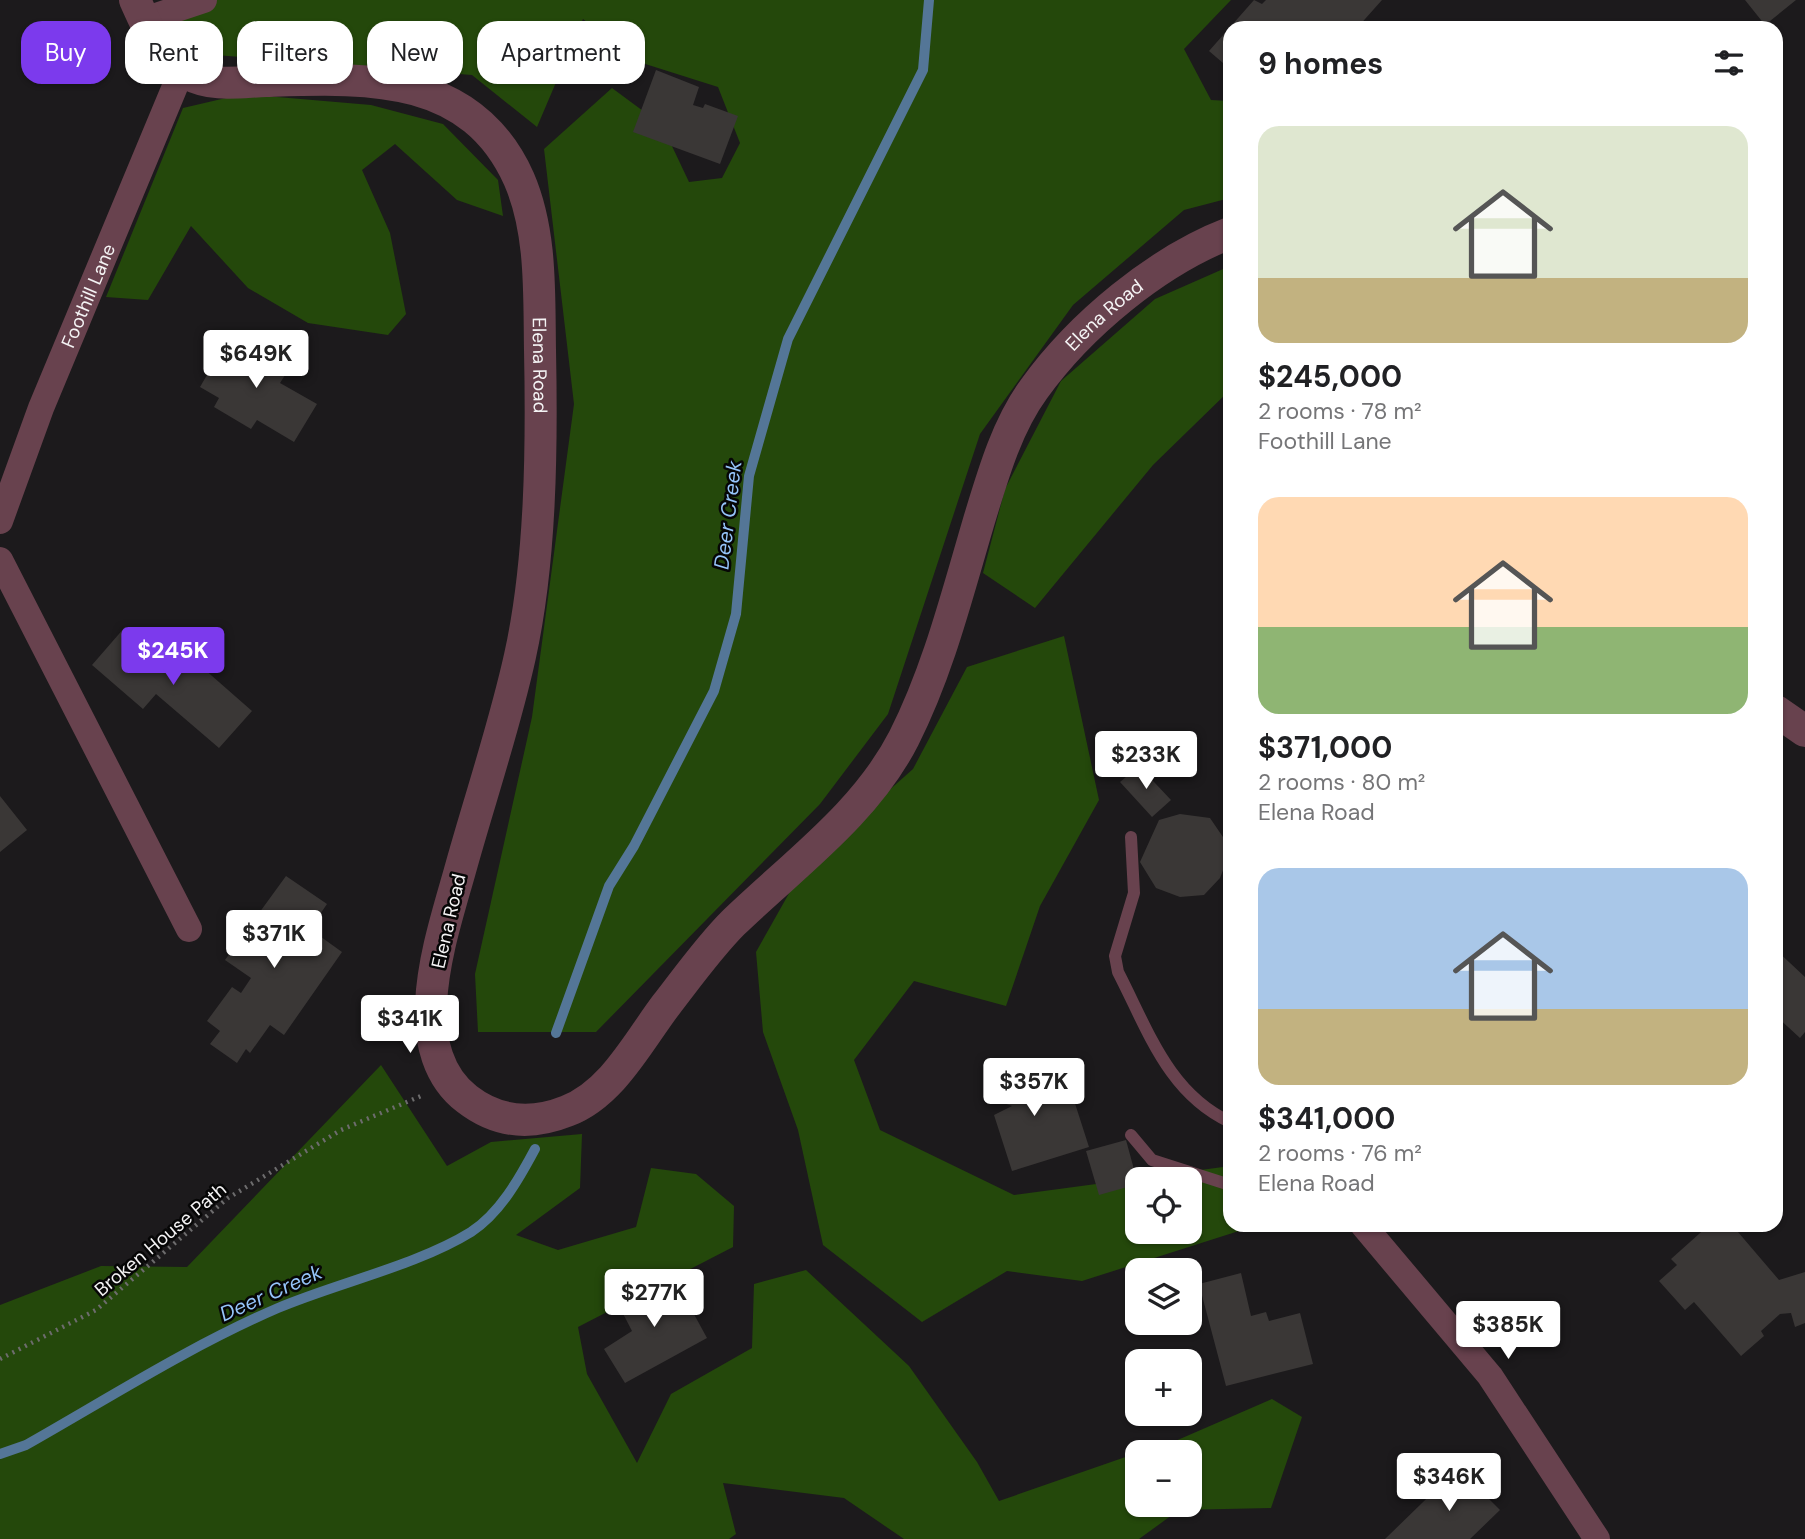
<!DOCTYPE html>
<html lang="en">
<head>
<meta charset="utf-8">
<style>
  body { margin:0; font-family:"DM Sans",sans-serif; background:#f2f2f2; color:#202124; height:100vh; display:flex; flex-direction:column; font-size:26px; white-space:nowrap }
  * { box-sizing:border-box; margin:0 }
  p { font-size:23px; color:#757577 }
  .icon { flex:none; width:38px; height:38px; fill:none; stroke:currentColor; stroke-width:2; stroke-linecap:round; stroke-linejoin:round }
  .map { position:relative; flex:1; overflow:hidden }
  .sheet { position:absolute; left:1223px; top:21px; width:560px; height:1211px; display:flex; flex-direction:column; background:#fff; border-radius:21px; box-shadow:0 2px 5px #0004 }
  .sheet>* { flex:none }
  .hud { position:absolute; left:21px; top:21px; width:665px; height:63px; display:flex; gap:14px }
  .fabs { position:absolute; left:1125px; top:1167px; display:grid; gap:14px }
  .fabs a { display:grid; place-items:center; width:77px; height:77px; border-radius:14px; background:#fff; box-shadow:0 2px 5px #0004; font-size:35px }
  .price { position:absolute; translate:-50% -60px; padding:0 16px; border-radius:7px; background:#fff; color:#222; font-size:23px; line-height:46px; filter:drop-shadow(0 2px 4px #0008) }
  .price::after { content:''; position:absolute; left:50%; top:42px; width:21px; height:16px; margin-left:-10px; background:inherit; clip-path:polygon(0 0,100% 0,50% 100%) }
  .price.current { background:#7c3aed; color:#fff }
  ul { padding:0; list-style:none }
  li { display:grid; align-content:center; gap:14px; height:371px; padding:0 35px }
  li span { display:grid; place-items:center; height:217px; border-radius:21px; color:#555 }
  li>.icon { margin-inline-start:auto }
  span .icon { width:126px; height:126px; fill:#fffc; stroke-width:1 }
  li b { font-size:30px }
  h2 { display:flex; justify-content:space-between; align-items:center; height:84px; padding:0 35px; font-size:30px }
  .chip { padding:0 24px; border-radius:21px; background:#fff; box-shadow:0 2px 5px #0004; font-size:24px; line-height:63px }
  .chip.current { background:#7c3aed; color:#fff }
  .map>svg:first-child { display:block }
  .forest { fill:#24480b; fill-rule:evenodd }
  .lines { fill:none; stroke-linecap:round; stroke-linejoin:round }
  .stream { stroke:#547697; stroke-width:10 }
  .building { fill:#3a3736 }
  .path { stroke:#6d6c6d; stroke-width:4.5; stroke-dasharray:2 5; stroke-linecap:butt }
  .service { stroke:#68424e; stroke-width:12 }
  .minor { stroke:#68424e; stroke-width:26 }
  .tertiary { stroke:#68424e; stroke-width:32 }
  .labels { text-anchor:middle; stroke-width:5; stroke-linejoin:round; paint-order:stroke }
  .street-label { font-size:19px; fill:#f4f3f4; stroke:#060606 }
  .water-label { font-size:21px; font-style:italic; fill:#95c4f9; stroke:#060606 }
</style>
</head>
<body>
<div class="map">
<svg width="1805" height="1539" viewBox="0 0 1805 1539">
  <rect width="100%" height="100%" fill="#1c1a1c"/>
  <!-- forest -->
  <path class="forest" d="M164 0H1231L1184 49 1211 100 1230 101V198L1184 210 1073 305 980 434 888 714 820 804 596 1032H478L475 974 532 717 574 404 544 149 612 88 662 125 689 182 722 178 740 143 718 87 639 62 583 19 537 127 472 75 203 54Z
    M243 94 371 105 443 124 498 180 503 216 457 200 395 144 362 170 390 233 406 314 388 335 308 323 248 288 191 226 148 300 106 297 183 108Z
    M1230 266V390L1153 465 1035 608 983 573 1005 489 1061 381 1155 299Z
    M1064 636 1099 800 1040 906 1006 1006 914 981 854 1060 880 1130 1014 1195 1223 1167 1230 1191V1225H1240L1242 1230 1082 1281 1007 1271 922 1322 823 1245 798 1130 763 1032 756 952 805 865 913 769 967 667ZM1138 1180H1190V1232H1138Z
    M381 1065 447 1166 491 1142 582 1134 580 1188 516 1235 558 1250 636 1227 651 1168 696 1174 734 1206 733 1247 578 1327 587 1374 637 1463 671 1394 752 1348 754 1284 806 1270 909 1366 977 1462 999 1501 1137 1453 1138 1505H1190V1452H1140L1173 1442 1272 1399 1302 1417 1271 1508 1179 1510 1139 1539H904L844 1498 723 1483 736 1534 729 1539H0V1305L101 1266 187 1267Z"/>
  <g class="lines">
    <!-- stream -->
    <path class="stream" d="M556 1033 609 886 634 846 714 691 736 614 749 476 788 339 923 70 929 0
      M0 1454 26 1445C109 1398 190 1346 278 1308 337 1283 418 1265 471 1232 500 1213 519 1179 535 1149"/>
  </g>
  <!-- building -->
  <path class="building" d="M1254 0 1262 4 1266 0H1382L1357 28H1230V69L1209 51Z
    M1745 0H1796L1765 25Z
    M656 70 699 87 693 105 703 108 705 104 738 116 720 164 633 132Z
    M232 332 260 349 257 354 287 372 280 383 317 404 294 442 257 420 251 429 214 407 219 398 200 387Z
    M125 627 174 669 187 654 252 711 219 748 156 694 143 709 92 665Z
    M1139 766 1171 800 1152 817 1120 782Z
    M0 796 27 830 0 852Z
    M1180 814 1210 818 1225 840 1227 860 1220 878 1204 895 1180 897 1156 888 1140 862 1159 820Z
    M286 876 327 904 310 929 342 952 284 1035 270 1025 250 1053 246 1049 237 1063 210 1044 220 1031 207 1021 232 987 241 993 251 978 225 960Z
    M1776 950 1805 977V1032L1800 1038 1776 1016Z
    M997 1059 1045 1074 1040 1100 1071 1091 1089 1147 1012 1171 994 1115 1012 1106 989 1098Z
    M1126 1140 1138 1184 1099 1195 1086 1151Z
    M1709 1225H1732L1779 1280 1805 1272V1323L1795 1327 1791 1313 1780 1314 1761 1331 1764 1336 1741 1356 1694 1302 1685 1310 1659 1281 1677 1265 1671 1259Z
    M1241 1273 1251 1316 1266 1312 1269 1321 1300 1313 1313 1364 1226 1386 1199 1284Z
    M672 1274 707 1338 625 1383 604 1349 632 1331 617 1302Z
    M1458 1468 1500 1510 1470 1539H1385Z"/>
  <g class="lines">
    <!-- path -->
    <path class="path" d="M0 1359 96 1310 228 1198 341 1130 421 1096"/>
    <!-- service -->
    <path class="service" d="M1131 837 1134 893 1115 956 1118 972C1148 1030 1168 1093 1230 1122
      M1131 1135 1152 1160 1230 1185"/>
    <!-- minor -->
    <g class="minor">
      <path d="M144 20 204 0"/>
      <path id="s1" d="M0 521 41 408 181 72"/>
      <path d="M0 560 189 929"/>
      <path d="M1363 1225 1490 1376 1597 1539"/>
    </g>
    <!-- tertiary -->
    <g class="tertiary">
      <path id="s2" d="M135 0C148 28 159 59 188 74 212 87 239 82 266 81 366 78 471 72 519 179 542 232 539 294 540 350 542 447 541 561 520 656 504 729 479 801 459 874 447 916 433 960 431 1004 429 1040 438 1077 467 1099 498 1123 532 1125 567 1111 612 1094 638 1042 666 1005 687 978 709 947 733 923 793 865 866 813 904 738 938 671 957 595 978 524 992 478 1006 427 1034 389 1080 325 1157 261 1230 233"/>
      <path d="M1776 711 1805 731"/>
    </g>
  </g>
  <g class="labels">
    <!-- street labels -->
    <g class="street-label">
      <text dy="7" stroke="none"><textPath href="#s1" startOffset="242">Foothill Lane</textPath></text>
      <text dy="7" stroke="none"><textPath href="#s2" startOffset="2499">Elena Road</textPath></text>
      <text dy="7" stroke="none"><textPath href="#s2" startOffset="653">Elena Road</textPath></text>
      <text transform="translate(448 921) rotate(-77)" y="7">Elena Road</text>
      <text transform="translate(160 1239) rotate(-40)" y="7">Broken House Path</text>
    </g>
    <!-- water labels -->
    <g class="water-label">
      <text transform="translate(728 515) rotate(-83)" y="7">Deer Creek</text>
      <text transform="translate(271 1293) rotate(-24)" y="7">Deer Creek</text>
    </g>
  </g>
</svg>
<div class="fabs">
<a><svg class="icon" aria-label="locate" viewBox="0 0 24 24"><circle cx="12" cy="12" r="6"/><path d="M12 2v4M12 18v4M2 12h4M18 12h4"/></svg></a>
<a><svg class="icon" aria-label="layers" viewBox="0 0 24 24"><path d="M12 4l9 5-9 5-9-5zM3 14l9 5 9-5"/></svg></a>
<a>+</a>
<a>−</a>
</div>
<b class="price" style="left:256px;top:390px">$649K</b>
<b class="price current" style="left:173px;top:687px">$245K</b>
<b class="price" style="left:1146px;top:791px">$233K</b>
<b class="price" style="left:274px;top:970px">$371K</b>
<b class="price" style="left:410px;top:1055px">$341K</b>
<b class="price" style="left:1034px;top:1118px">$357K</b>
<b class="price" style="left:654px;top:1329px">$277K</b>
<b class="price" style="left:1508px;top:1361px">$385K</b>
<b class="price" style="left:1449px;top:1513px">$346K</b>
<div class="hud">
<a class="chip current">Buy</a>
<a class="chip">Rent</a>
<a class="chip">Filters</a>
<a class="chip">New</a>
<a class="chip">Apartment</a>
</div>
<section class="sheet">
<h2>9 homes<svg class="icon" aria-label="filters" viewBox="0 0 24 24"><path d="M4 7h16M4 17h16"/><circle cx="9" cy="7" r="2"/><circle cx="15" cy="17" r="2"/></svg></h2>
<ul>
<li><span style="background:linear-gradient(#dfe7d0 70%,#c2b280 0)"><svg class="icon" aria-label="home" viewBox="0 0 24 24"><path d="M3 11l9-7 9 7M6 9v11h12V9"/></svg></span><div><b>$245,000</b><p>2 rooms · 78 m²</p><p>Foothill Lane</p></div></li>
<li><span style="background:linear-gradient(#ffd9b3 60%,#8fb573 0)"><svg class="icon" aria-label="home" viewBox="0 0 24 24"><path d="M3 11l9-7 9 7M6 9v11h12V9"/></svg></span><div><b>$371,000</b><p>2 rooms · 80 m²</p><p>Elena Road</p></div></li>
<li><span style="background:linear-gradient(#a9c7e8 65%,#c2b280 0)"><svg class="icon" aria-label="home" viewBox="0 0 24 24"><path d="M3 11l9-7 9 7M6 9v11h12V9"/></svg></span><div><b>$341,000</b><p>2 rooms · 76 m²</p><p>Elena Road</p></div></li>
</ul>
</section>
</div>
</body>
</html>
